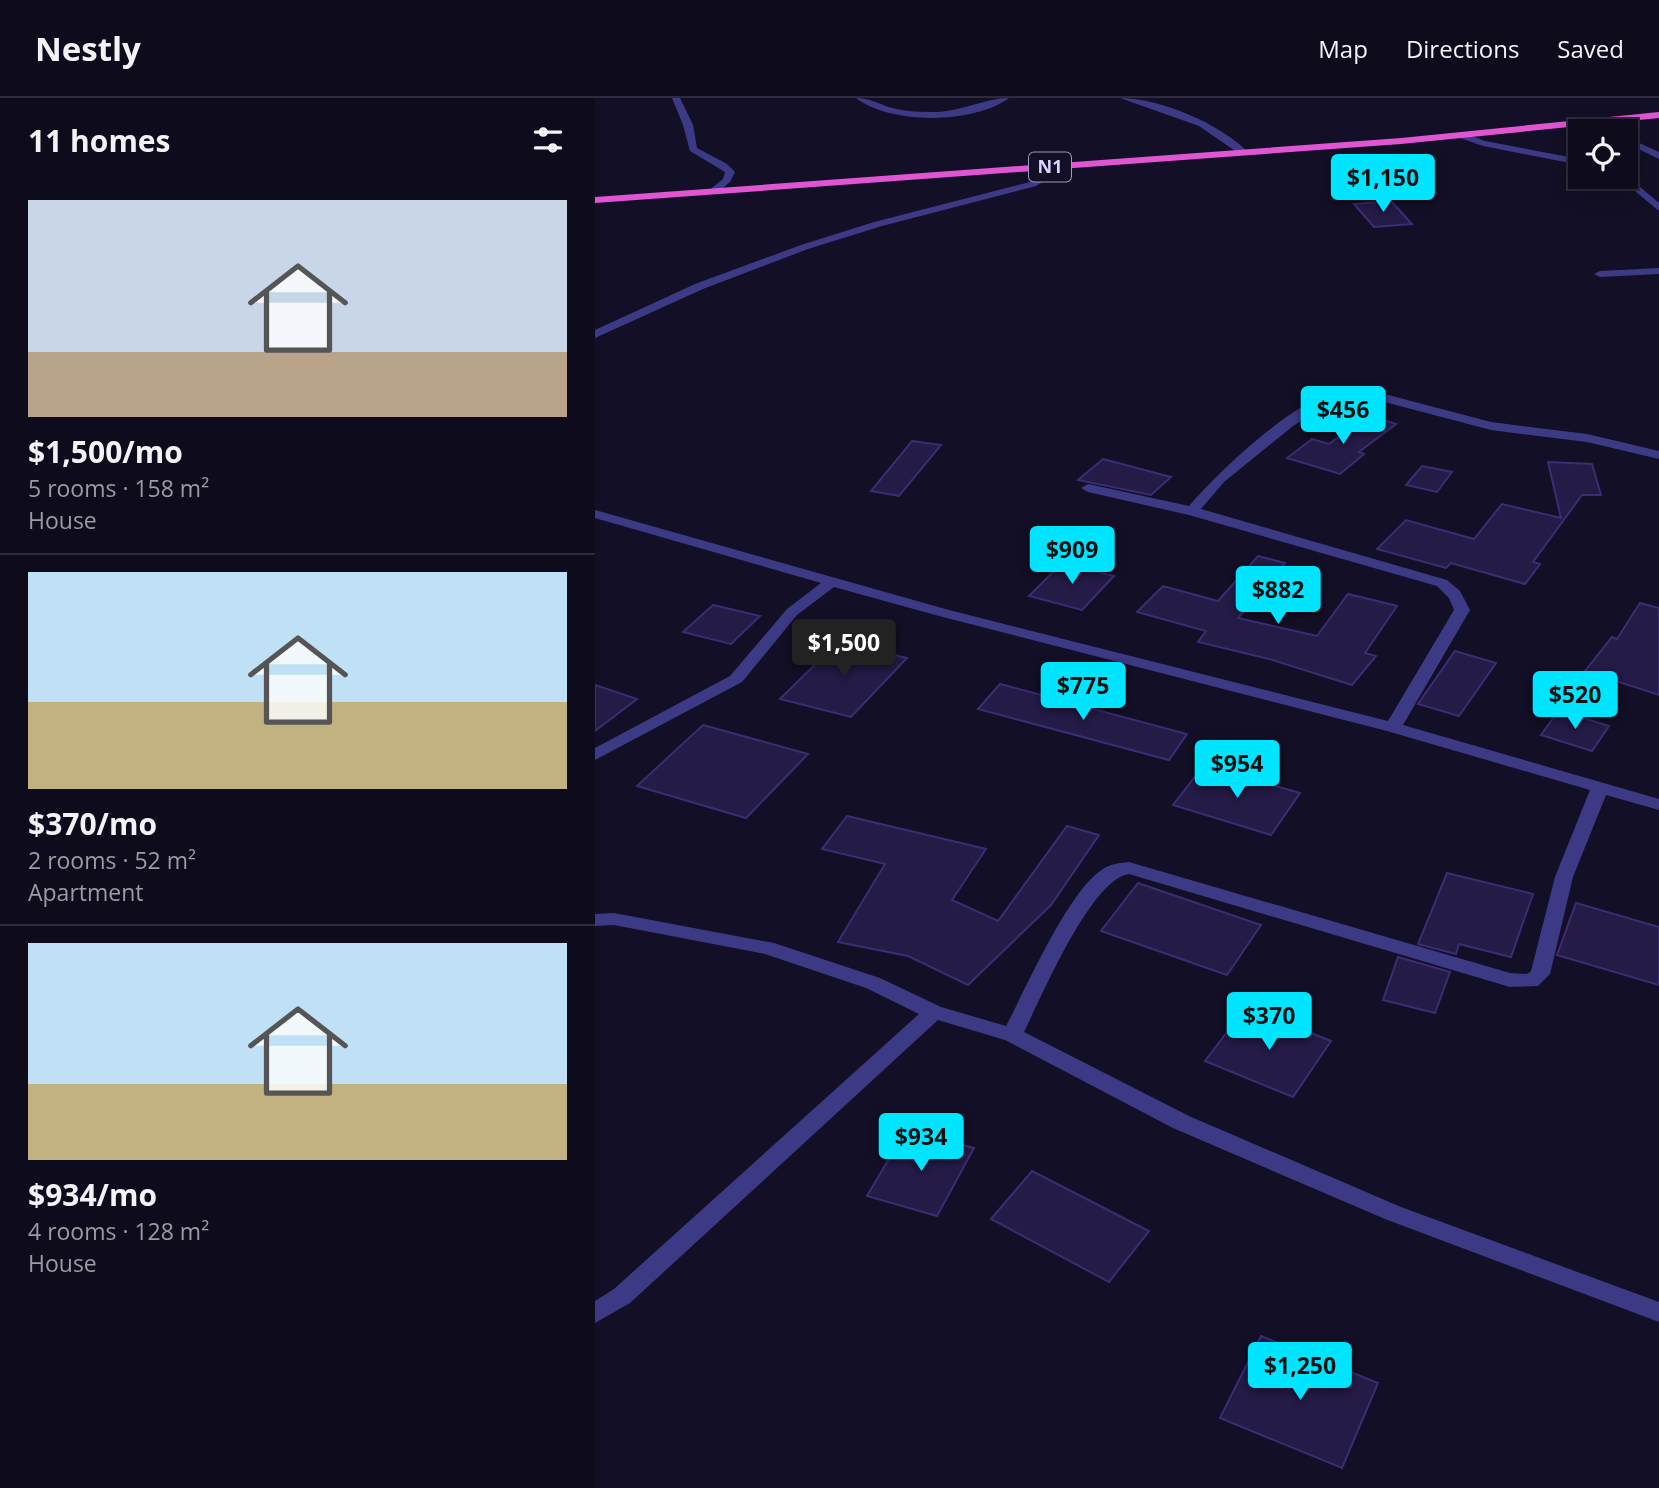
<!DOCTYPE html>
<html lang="en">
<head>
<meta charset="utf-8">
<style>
  body { margin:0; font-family:"Open Sans",sans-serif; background:#1c1929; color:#f1f3f6; height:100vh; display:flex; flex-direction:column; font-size:26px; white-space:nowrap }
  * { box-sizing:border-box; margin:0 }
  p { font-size:23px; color:#9b9ba3 }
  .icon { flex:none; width:38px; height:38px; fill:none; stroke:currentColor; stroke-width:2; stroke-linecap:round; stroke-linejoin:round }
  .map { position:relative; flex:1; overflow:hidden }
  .sheet { display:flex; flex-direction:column; background:#0e0b1c; width:595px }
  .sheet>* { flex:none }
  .buttons { position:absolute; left:973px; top:21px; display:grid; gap:14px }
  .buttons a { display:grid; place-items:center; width:70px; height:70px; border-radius:0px; background:#0e0b1c; box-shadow:0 4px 18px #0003,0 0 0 2px #2e2b3b; font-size:35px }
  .price { position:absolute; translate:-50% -60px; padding:0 16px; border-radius:7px; background:#00e5ff; color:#111; font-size:23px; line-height:46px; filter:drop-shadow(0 2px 4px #0008) }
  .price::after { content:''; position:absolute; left:50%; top:42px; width:21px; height:16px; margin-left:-10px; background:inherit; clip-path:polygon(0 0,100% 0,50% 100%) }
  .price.on { background:#222; color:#fff }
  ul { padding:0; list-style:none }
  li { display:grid; align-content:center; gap:14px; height:371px; padding:0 28px }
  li+li { border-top:2px solid #2e2b3b }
  li span { display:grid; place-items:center; height:217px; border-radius:0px; color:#555 }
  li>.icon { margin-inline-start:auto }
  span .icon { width:126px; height:126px; fill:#fffc; stroke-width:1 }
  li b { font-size:30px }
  h2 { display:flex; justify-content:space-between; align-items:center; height:84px; padding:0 28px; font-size:30px }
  header { display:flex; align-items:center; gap:42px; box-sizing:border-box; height:98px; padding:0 35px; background:#0e0b1c; border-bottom:2px solid #2e2b3b }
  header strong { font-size:33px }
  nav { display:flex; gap:38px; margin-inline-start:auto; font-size:24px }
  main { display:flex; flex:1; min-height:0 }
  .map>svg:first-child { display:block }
  .building { fill:#241b47; stroke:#3b2d73; stroke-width:2 }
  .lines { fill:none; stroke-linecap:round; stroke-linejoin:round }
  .minor { fill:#3d3a85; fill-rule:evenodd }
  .trunk { fill:#e055d1; fill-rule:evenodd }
  .labels { text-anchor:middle; stroke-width:6; stroke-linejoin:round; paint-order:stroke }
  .shield { fill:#130f26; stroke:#9e99be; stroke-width:2 }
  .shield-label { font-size:18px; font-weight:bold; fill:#d9d4ff }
</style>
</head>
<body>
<header>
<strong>Nestly</strong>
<nav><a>Map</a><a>Directions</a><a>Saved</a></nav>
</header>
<main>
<section class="sheet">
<h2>11 homes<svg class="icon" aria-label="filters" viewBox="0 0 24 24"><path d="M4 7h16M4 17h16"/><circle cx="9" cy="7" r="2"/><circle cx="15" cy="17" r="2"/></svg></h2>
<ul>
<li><span style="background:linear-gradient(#c9d6e8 70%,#b9a48a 0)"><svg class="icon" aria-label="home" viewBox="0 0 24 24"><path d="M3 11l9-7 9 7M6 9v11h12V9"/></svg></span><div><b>$1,500/mo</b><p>5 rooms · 158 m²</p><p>House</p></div></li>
<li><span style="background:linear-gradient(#bfe0f5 60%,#c2b280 0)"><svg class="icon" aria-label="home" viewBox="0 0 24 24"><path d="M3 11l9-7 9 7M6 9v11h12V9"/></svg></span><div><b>$370/mo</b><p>2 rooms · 52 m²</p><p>Apartment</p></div></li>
<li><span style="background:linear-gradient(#bfe0f5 65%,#c2b280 0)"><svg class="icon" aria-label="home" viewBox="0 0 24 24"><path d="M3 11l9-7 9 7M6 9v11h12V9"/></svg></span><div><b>$934/mo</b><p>4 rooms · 128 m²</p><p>House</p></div></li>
</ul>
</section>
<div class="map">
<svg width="1064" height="1390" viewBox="0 0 1064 1390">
  <rect width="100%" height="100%" fill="#130f26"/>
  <!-- building -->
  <path class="building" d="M796 103 817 126 779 129 759 106Z
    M773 317 801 326 764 354 769 356 745 376 692 360 717 341 734 346Z
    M317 343 346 347 304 398 276 393Z
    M508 361 576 379 556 397 483 382Z
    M953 364 997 366 1006 397H987L938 464 945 466 930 486 856 465 851 470 782 451 811 422 879 441 907 406 966 420Z
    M827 368 857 374 842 394 811 387Z
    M663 458 690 465 643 520 722 538 753 496 802 508 770 555 781 558 757 587 674 561 603 544 611 533 542 514 568 488 623 503Z
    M467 465 519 478 487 512 434 498Z
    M1045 505 1064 510V597L990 573 1017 539 1022 541Z
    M118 507 165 518 136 546 88 534Z
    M244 543 312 560 256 619 185 601Z
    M860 553 901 565 864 618 823 606Z
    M405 586 592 636 574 662 383 611Z
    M0 587 42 601 0 633Z
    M964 612 1014 628 997 653 946 637Z
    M108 627 213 656 151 720 42 688Z
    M609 667 705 695 676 737 578 707Z
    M252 718 391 751 357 802 403 823 472 728 504 737 456 807 373 887 313 858 243 844 290 766 227 751Z
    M852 775 938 796 916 859 864 846 861 856 823 846Z
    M543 785 666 827 632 877 506 833Z
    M981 805 1064 829V887L962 857Z
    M803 859 855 874 840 915 788 902Z
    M651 909 736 943 698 999 610 963Z
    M311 1032 379 1050 342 1118 272 1098Z
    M437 1073 554 1133 514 1184 396 1121Z
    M666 1238 783 1285 747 1370 625 1320Z"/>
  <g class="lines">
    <!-- minor -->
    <path class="minor" d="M77 0H85L98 27 102 50 132 66 140 74 135 84 122 95 113 93 128 81 130 74 95 53 88 27Z
      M261 0C274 0 284 6 297 10 309 13 322 14 335 14 365 15 389 0 414 0 379 26 296 27 261 0Z
      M525 0C565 0 626 26 654 55L646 57 604 28Z
      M985 24 1008 31 1010 33H996L982 29V25Z
      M868 35 890 43 985 61V67L888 48 865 40 863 38Z
      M1031 39 1064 54V61L1031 45Z
      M450 67 458 69 457 78 441 88 287 128 213 151 108 191 0 240V232L100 186 206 147 279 124 435 84 447 77Z
      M1031 77 1064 105V113L1023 79Z
      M1064 170V176L1005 179 999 176 1005 173Z
      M745 291 782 294 896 324 992 336 1064 353V361L992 344 896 332 782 302 746 299 698 328 629 384 606 411 852 482 865 493 875 512 808 627 1064 701V712L1011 697 978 779 955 876 943 888 915 889 534 776C496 781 446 900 429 934L594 1018 806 1109 1064 1204V1224L790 1121 578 1030 410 942 343 922 35 1205 0 1225V1203L19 1191 324 916 271 890 170 856 19 827 0 828V816L19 815 179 845 285 880 346 909 411 928C432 889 473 793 508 771 515 766 525 765 534 764L915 875 932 876 936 873 960 779 995 692 792 633 344 518 239 489 202 517 147 584 0 662V650L135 578 192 511 226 485 0 420V412L354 512 793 623 859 512 854 500 842 488 594 417 493 394 486 390 493 386 594 408C626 371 697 304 745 291Z"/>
    <!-- trunk -->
    <path class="trunk" d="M1064 14V20L806 46 0 105V99L806 40Z"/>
  </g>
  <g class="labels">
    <!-- shield labels -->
    <rect class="shield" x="434" y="54.5" width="42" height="29" rx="5"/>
    <g class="shield-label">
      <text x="455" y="75">N1</text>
    </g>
  </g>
</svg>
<div class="buttons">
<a><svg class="icon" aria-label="locate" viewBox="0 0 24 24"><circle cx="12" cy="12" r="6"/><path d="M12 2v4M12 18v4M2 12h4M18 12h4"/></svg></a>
</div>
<b class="price" style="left:788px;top:116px">$1,150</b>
<b class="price" style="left:748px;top:348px">$456</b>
<b class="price" style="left:477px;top:488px">$909</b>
<b class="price" style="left:683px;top:528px">$882</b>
<b class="price on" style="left:249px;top:581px">$1,500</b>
<b class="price" style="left:488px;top:624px">$775</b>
<b class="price" style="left:980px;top:633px">$520</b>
<b class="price" style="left:642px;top:702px">$954</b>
<b class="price" style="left:674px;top:954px">$370</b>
<b class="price" style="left:326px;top:1075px">$934</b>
<b class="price" style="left:705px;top:1304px">$1,250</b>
</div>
</main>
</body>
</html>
